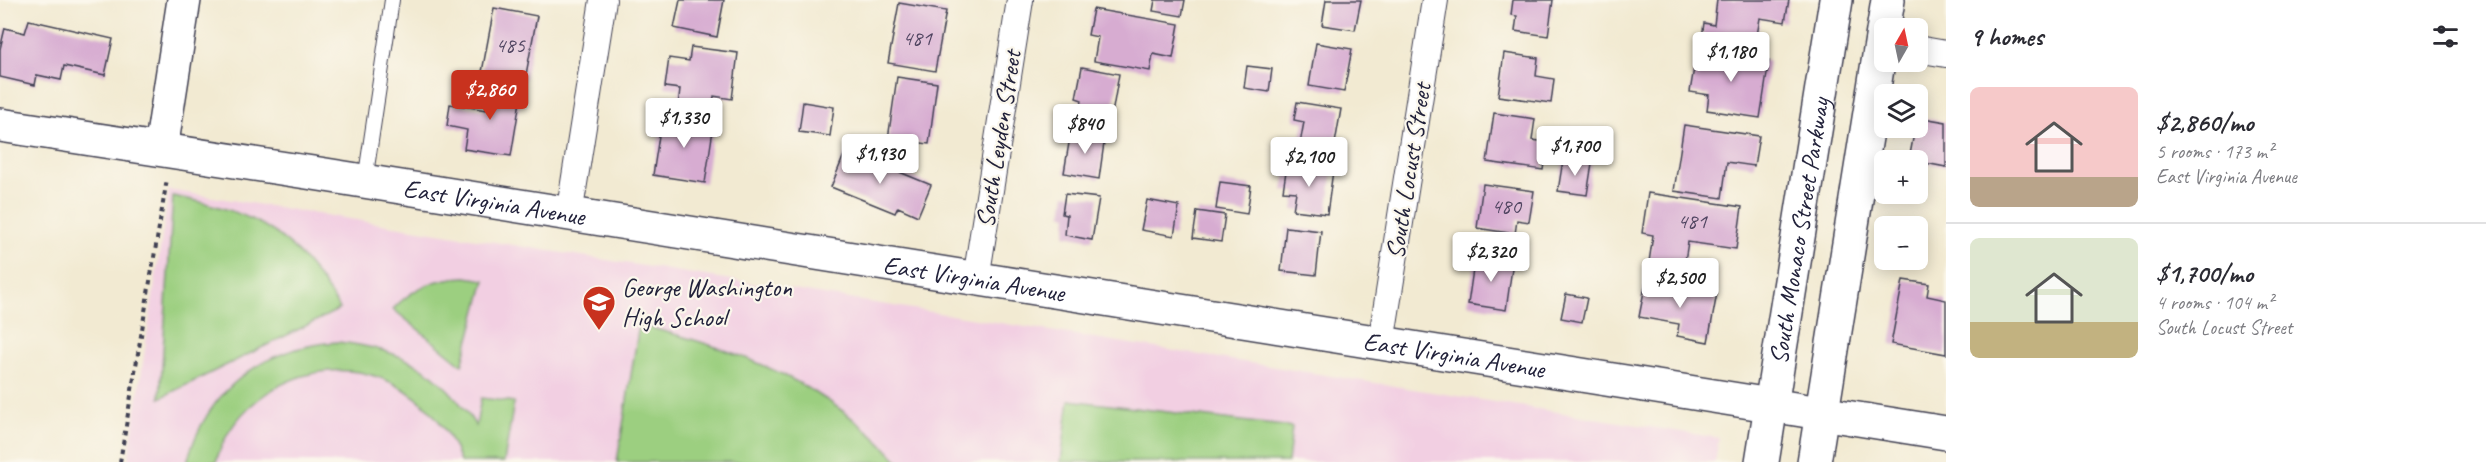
<!DOCTYPE html>
<html lang="en">
<head>
<meta charset="utf-8">
<style>
  body { margin:0; font-family:Caveat,sans-serif; background:#f7f7f7; color:#2b2b33; height:100vh; display:flex; flex-direction:column; font-size:22px; white-space:nowrap }
  * { box-sizing:border-box; margin:0 }
  p { font-size:20px; color:#7c7c81 }
  .icon { flex:none; width:33px; height:33px; fill:none; stroke:currentColor; stroke-width:2; stroke-linecap:round; stroke-linejoin:round }
  .map { position:relative; flex:1; overflow:hidden }
  .details { display:flex; flex-direction:column; background:#fff; width:540px }
  .details>* { flex:none }
  .needle { width:39px; rotate:9deg }
  .buttons { position:absolute; left:1874px; top:18px; display:grid; gap:12px }
  .buttons a { display:grid; place-items:center; width:54px; height:54px; border-radius:9px; background:#fff; box-shadow:0 3px 15px #0003; font-size:30px }
  .price { position:absolute; translate:-50% -51px; padding:0 14px; border-radius:6px; background:#fff; color:#222; font-size:20px; line-height:39px; filter:drop-shadow(0 2px 3px #0008) }
  .price::after { content:''; position:absolute; left:50%; top:36px; width:18px; height:14px; margin-left:-9px; background:inherit; clip-path:polygon(0 0,100% 0,50% 100%) }
  .price.current { background:#c8321e; color:#fff }
  ul { padding:0; list-style:none }
  li { display:flex; align-items:center; gap:18px; height:150px; padding:0 24px }
  li+li { border-top:2px solid #e1e1e2 }
  li span { display:grid; place-items:center; flex:none; width:168px; height:120px; border-radius:9px; color:#555 }
  li>.icon { margin-inline-start:auto }
  span .icon { width:72px; height:72px; fill:#fffc; stroke-width:1 }
  li b { font-size:26px }
  h2 { display:flex; justify-content:space-between; align-items:center; height:72px; padding:0 24px; font-size:26px }
  main { display:flex; flex:1; min-height:0 }
  .map>svg:first-child { display:block }
  .built { fill:#f2cfe2 }
  .green { fill:#9ccf80; stroke:#5f785e; stroke-width:1.5 }
  .building { fill:#d7acd1 }
  .lines { fill:none; stroke-linecap:round; stroke-linejoin:round }
  .service-casing { stroke:#414052; stroke-width:16 }
  .minor-casing { stroke:#414052; stroke-width:28 }
  .tertiary-casing { stroke:#414052; stroke-width:36 }
  .primary-casing { stroke:#414052; stroke-width:36 }
  .path { stroke:#414052; stroke-width:4; stroke-dasharray:4.5 4.5; stroke-linecap:butt }
  .service { stroke:#fff; stroke-width:14 }
  .minor { stroke:#fff; stroke-width:26 }
  .tertiary { stroke:#fff; stroke-width:33 }
  .primary { stroke:#fff; stroke-width:33 }
  .labels { text-anchor:middle; stroke-width:4.5; stroke-linejoin:round; paint-order:stroke }
  .number-label { font-size:22px; fill:#4f4460 }
  .street-label { font-size:26px; fill:#22223b; stroke:#fbf7ec }
  .poi-label { font-size:26px; fill:#22223b; stroke:#fbf7ec; text-anchor:start }
</style>
</head>
<body>
<main>
<div class="map">
<svg width="1946" height="462" viewBox="0 0 1946 462">
  <rect width="100%" height="100%" fill="#fbf7ec"/>
  <filter id="ink" filterUnits="userSpaceOnUse"><feTurbulence type="fractalNoise" baseFrequency=".0167" numOctaves="2"/><feDisplacementMap in="SourceGraphic" scale="12" xChannelSelector="R" yChannelSelector="G"/><feConvolveMatrix kernelMatrix="1 2 1 2 8 2 1 2 1" color-interpolation-filters="sRGB"/></filter>
  <filter id="wash" filterUnits="userSpaceOnUse"><feTurbulence type="fractalNoise" baseFrequency=".008" numOctaves="4" result="noise"/><feDisplacementMap in="SourceGraphic" scale="24" xChannelSelector="R" yChannelSelector="G"/><feGaussianBlur stdDeviation="1.35" result="paint"/><feColorMatrix in="noise" values="0 0 0 0 0 0 0 0 0 0 0 0 0 0 0 0 0 1.4 0 .05"/><feComposite in="paint" operator="in"/></filter>
  <g filter="url(#wash)">
    <rect width="100%" height="100%" fill="#f2ead2"/>
    <!-- built -->
    <path class="built" d="M169 190 1719 438 1715 462H128Z"/>
    <!-- green -->
    <path class="green" d="M173 196C260 213 293 233 340 309L160 398Z
      M466 277 485 280 462 365 393 309C414 287 436 278 466 277Z
      M639 325C739 349 829 384 899 462H617Z
      M338 342C403 349 441 370 476 426L481 398 514 402 504 462H460C433 379 340 344 267 393 242 410 224 433 216 462H187C207 389 263 347 338 342Z
      M1069 400 1292 427 1288 462H1061Z"/>
    <g id="blocks">
      <!-- building -->
      <path class="building" d="M680 0H724L717 37 674 28Z
        M1155 0H1185L1182 16 1153 11Z
        M1326 0H1361L1355 30 1322 25Z
        M1513 0H1553L1548 36 1515 31 1517 16 1511 15Z
        M1717 0H1789L1785 22 1760 18 1754 53 1701 45 1704 23 1714 25Z
        M899 3 946 11 935 71 888 63Z
        M494 8 537 16 525 80 482 72Z
        M1093 9 1179 24 1173 58 1153 54 1150 71 1094 61 1098 37 1088 35Z
        M29 20 113 39 105 75 64 66 61 80 37 75 35 85 0 77V49L5 28 25 33Z
        M1316 43 1352 49 1344 92 1309 86Z
        M691 47 738 53 732 99 714 96 712 111 678 106 680 89 665 87 669 58 689 61Z
        M1697 50 1769 61 1760 118 1707 110 1709 95 1690 92Z
        M1504 53 1538 58 1536 76 1554 79 1551 103 1498 96Z
        M1247 66 1272 69 1269 92 1244 88Z
        M1082 67 1119 74 1111 120 1080 115 1082 100 1076 98Z
        M897 77 937 83 929 144 888 139Z
        M489 84 522 89 511 156 464 149 467 130 447 126 450 104 486 110Z
        M803 102 834 107 830 136 799 132Z
        M1297 102 1341 109 1333 155 1299 149 1304 122 1294 120Z
        M1494 113 1535 119 1532 140 1547 142 1543 170 1487 162Z
        M662 116 714 123 705 183 653 175Z
        M1917 117 1946 122V167L1909 160 1915 128H1917Z
        M1684 125 1759 136 1754 166 1727 162 1722 198 1674 191Z
        M1071 131 1105 136 1099 179 1064 173Z
        M846 150 931 185 918 216 898 207 895 213 831 187Z
        M1563 160 1592 163 1587 195 1558 191Z
        M1287 165 1333 171 1327 214 1293 210 1296 192 1283 191Z
        M1220 182 1251 186 1247 214 1216 209Z
        M1483 184 1534 191 1529 222 1517 220 1515 234 1477 228Z
        M1648 193 1742 207 1736 249 1688 242 1684 267 1649 262 1653 235 1642 233Z
        M1065 194 1099 198 1092 240 1065 235 1067 215 1062 214Z
        M1147 200 1179 206 1174 236 1141 230Z
        M1197 211 1225 215 1221 242 1193 238Z
        M1286 227 1321 231 1316 275 1281 271Z
        M1475 256 1513 261 1506 310 1468 304Z
        M1903 280 1929 284 1927 296 1946 300V354L1891 344Z
        M1646 281 1717 293 1708 342 1677 336 1679 324 1639 317Z
        M1566 294 1587 298 1582 322 1561 318Z"/>
    </g>
  </g>
  <g filter="url(#ink)">
    <use href="#blocks" fill-opacity="0" stroke="#414052" stroke-width="1.5"/>
    <g class="lines">
      <defs>
        <path id="service" d="M365 181 392 0"/>
        <path id="minor" d="M1917 49 1946 54
          M569 215 603 0
          M976 279 1020 0
          M1381 343 1435 0"/>
        <g id="tertiary">
          <path id="s1" d="M0 125 313 173 1946 433"/>
          <path d="M161 149 184 0"/>
        </g>
        <g id="primary">
          <path id="s2" d="M1762 462 1836 0"/>
          <path d="M1814 462 1888 0"/>
        </g>
      </defs>
      <!-- service casing -->
      <use href="#service" class="service-casing"/>
      <!-- minor casing -->
      <use href="#minor" class="minor-casing"/>
      <!-- tertiary casing -->
      <use href="#tertiary" class="tertiary-casing"/>
      <!-- primary casing -->
      <use href="#primary" class="primary-casing"/>
      <!-- path -->
      <path class="path" d="M120 462 167 179"/>
      <!-- service -->
      <use href="#service" class="service"/>
      <!-- minor -->
      <use href="#minor" class="minor"/>
      <!-- tertiary -->
      <use href="#tertiary" class="tertiary"/>
      <!-- primary -->
      <use href="#primary" class="primary"/>
    </g>
  </g>
  <!-- icons -->
  <defs>
    <symbol id="school-pin" viewBox="-11 -11 22 30"><path d="M0 17L-7.5 6A9.5 9.5 0 1 1 7.5 6Z" fill="#c8321e" stroke="#fbf7ec"/><path d="M0-5L7-2L0 1L-7-2ZM-4 1L0 2.5L4 1V4Q0 6-4 4Z" fill="#fff"/></symbol>
  </defs>
  <g fill-rule="evenodd">
    <use href="#school-pin" x="580" y="283" width="38" height="52"/>
  </g>
  <g class="labels">
    <!-- number labels -->
    <g class="number-label">
      <text x="917" y="45">481</text>
      <text x="510" y="52">485</text>
      <text x="1506" y="213">480</text>
      <text x="1692" y="228">481</text>
    </g>
    <!-- street labels -->
    <g class="street-label">
      <text transform="translate(998 139) rotate(-81)" y="9">South Leyden Street</text>
      <text transform="translate(1408 171) rotate(-81)" y="9">South Locust Street</text>
      <text dy="9" stroke="none"><textPath href="#s1" startOffset="500">East Virginia Avenue</textPath></text>
      <text dy="9" stroke="none"><textPath href="#s2" startOffset="234">South Monaco Street Parkway</textPath></text>
      <text dy="9" stroke="none"><textPath href="#s1" startOffset="986">East Virginia Avenue</textPath></text>
      <text dy="9" stroke="none"><textPath href="#s1" startOffset="1472">East Virginia Avenue</textPath></text>
    </g>
    <!-- poi labels -->
    <g class="poi-label">
      <text x="622" y="296">George Washington<tspan x="622" dy="30">High School</tspan></text>
    </g>
  </g>
</svg>
<div class="buttons">
<a><svg class="needle" viewBox="-14 -14 28 28"><path d="M0-13l5 13h-10z" fill="#e53935"/><path d="M0 13l5-13h-10z" fill="#7c7c81"/></svg></a>
<a><svg class="icon" aria-label="layers" viewBox="0 0 24 24"><path d="M12 4l9 5-9 5-9-5zM3 14l9 5 9-5"/></svg></a>
<a>+</a>
<a>−</a>
</div>
<b class="price" style="left:1731px;top:83px">$1,180</b>
<b class="price current" style="left:490px;top:121px">$2,860</b>
<b class="price" style="left:684px;top:149px">$1,330</b>
<b class="price" style="left:1085px;top:155px">$840</b>
<b class="price" style="left:1575px;top:177px">$1,700</b>
<b class="price" style="left:880px;top:185px">$1,930</b>
<b class="price" style="left:1309px;top:188px">$2,100</b>
<b class="price" style="left:1491px;top:283px">$2,320</b>
<b class="price" style="left:1680px;top:309px">$2,500</b>
</div>
<section class="details">
<h2>9 homes<svg class="icon" aria-label="filters" viewBox="0 0 24 24"><path d="M4 7h16M4 17h16"/><circle cx="9" cy="7" r="2"/><circle cx="15" cy="17" r="2"/></svg></h2>
<ul>
<li><span style="background:linear-gradient(#f6c9c9 75%,#b9a48a 0)"><svg class="icon" aria-label="home" viewBox="0 0 24 24"><path d="M3 11l9-7 9 7M6 9v11h12V9"/></svg></span><div><b>$2,860/mo</b><p>5 rooms · 173 m²</p><p>East Virginia Avenue</p></div></li>
<li><span style="background:linear-gradient(#dfe7d0 70%,#c2b280 0)"><svg class="icon" aria-label="home" viewBox="0 0 24 24"><path d="M3 11l9-7 9 7M6 9v11h12V9"/></svg></span><div><b>$1,700/mo</b><p>4 rooms · 104 m²</p><p>South Locust Street</p></div></li>
</ul>
</section>
</main>
</body>
</html>
